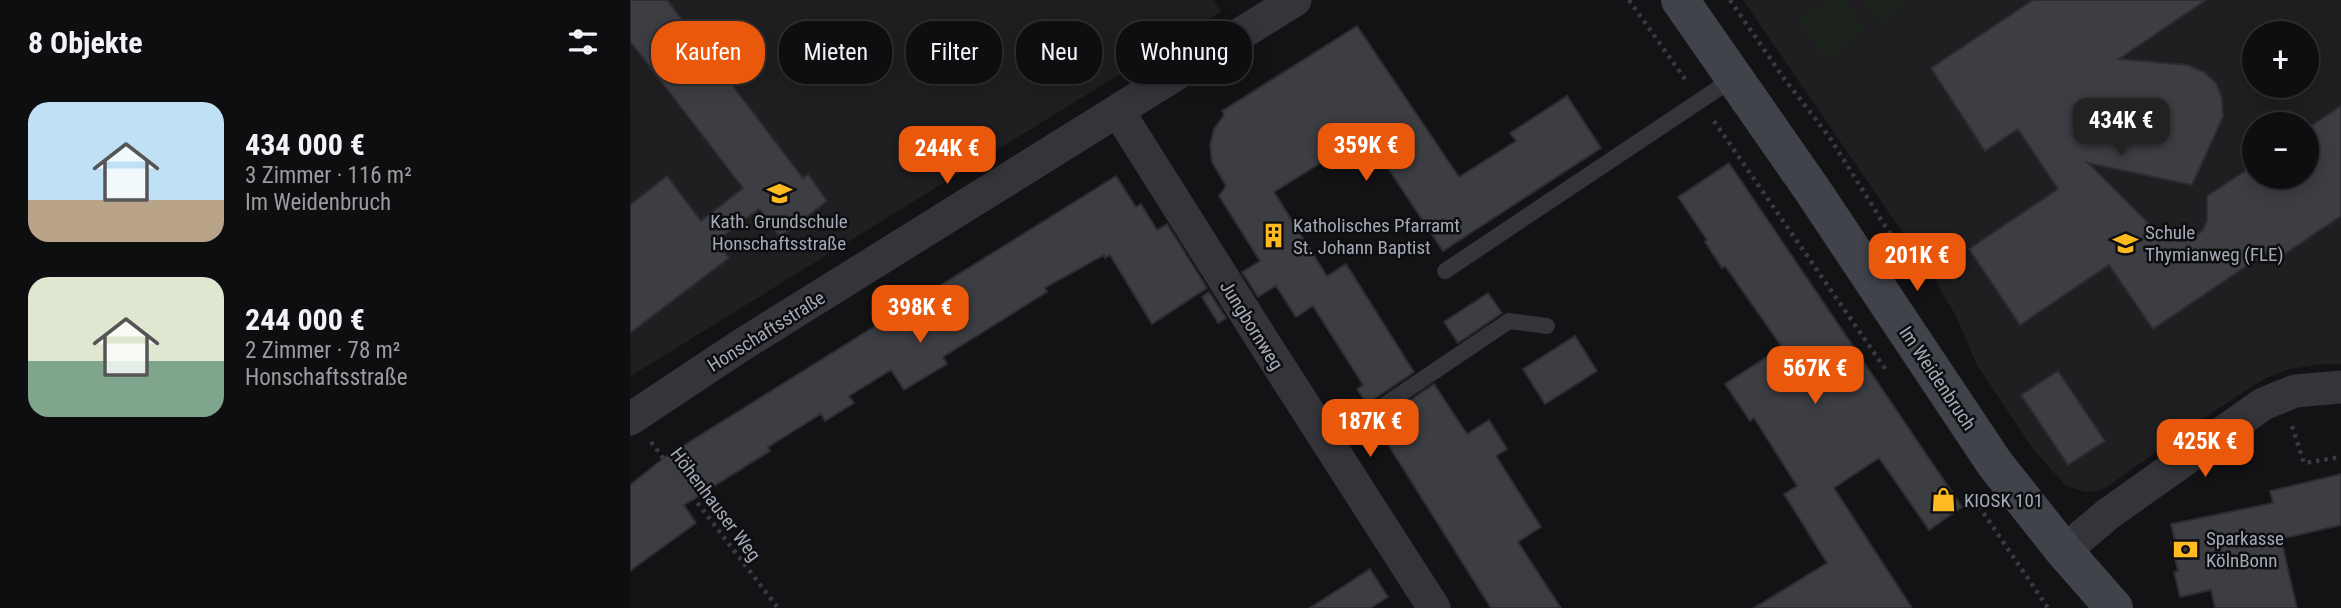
<!DOCTYPE html>
<html lang="de">
<head>
<meta charset="utf-8">
<style>
  body { margin:0; font-family:"Roboto Condensed",sans-serif; background:#1c1c1e; color:#f1f3f6; height:100vh; display:flex; flex-direction:column; font-size:26px; white-space:nowrap }
  * { box-sizing:border-box; margin:0 }
  p { font-size:23px; color:#9b9c9f }
  .icon { flex:none; width:38px; height:38px; fill:none; stroke:currentColor; stroke-width:2; stroke-linecap:round; stroke-linejoin:round }
  .map { position:relative; flex:1; overflow:hidden }
  .side { display:flex; flex-direction:column; background:#0e0e10; width:630px }
  .side>* { flex:none }
  .top-card { position:absolute; left:21px; top:21px; width:665px; height:63px; display:flex; gap:14px }
  .controls { position:absolute; left:1612px; top:21px; display:grid; gap:14px }
  .controls a { display:grid; place-items:center; width:77px; height:77px; border-radius:50%; background:#0e0e10; box-shadow:0 4px 18px #0003,0 0 0 2px #2e2e30; font-size:35px }
  .price { position:absolute; translate:-50% -60px; padding:0 16px; border-radius:14px; background:#ea580c; color:#fff; font-size:23px; line-height:46px; filter:drop-shadow(0 2px 4px #0008) }
  .price::after { content:''; position:absolute; left:50%; top:42px; width:21px; height:16px; margin-left:-10px; background:inherit; clip-path:polygon(0 0,100% 0,50% 100%) }
  .price.on { background:#222; color:#fff }
  ul { padding:0; list-style:none }
  li { display:flex; align-items:center; gap:21px; height:175px; padding:0 28px }
  li span { display:grid; place-items:center; flex:none; width:196px; height:140px; border-radius:21px; color:#555 }
  li>.icon { margin-inline-start:auto }
  span .icon { width:84px; height:84px; fill:#fffc; stroke-width:1 }
  li b { font-size:30px }
  h2 { display:flex; justify-content:space-between; align-items:center; height:84px; padding:0 28px; font-size:30px }
  .chip { padding:0 24px; border-radius:28px; background:#0e0e10; box-shadow:0 4px 18px #0003,0 0 0 2px #2e2e30; font-size:24px; line-height:63px }
  .chip.on { background:#ea580c; color:#fff }
  main { display:flex; flex:1; min-height:0 }
  .map>svg:first-child { display:block }
  .built { fill:#1f1f22; fill-rule:evenodd }
  .green { fill:#1b231c }
  .building { fill:#3c3e43; stroke:#2d2d31; stroke-width:2 }
  .lines { fill:none; stroke-linecap:round; stroke-linejoin:round }
  .path { stroke:#393b41; stroke-width:4.5; stroke-dasharray:3.5 5; stroke-linecap:butt }
  .lane { stroke:#34343a; stroke-width:16 }
  .street { stroke:#34343a; stroke-width:33 }
  .secondary { stroke:#41434a; stroke-width:38 }
  .labels { text-anchor:middle; stroke-width:5; stroke-linejoin:round; paint-order:stroke }
  .poi-label { font-size:19px; fill:#a3a9b7; stroke:#0e0e10; text-anchor:start }
  .street-label { font-size:19px; fill:#a3a9b7; stroke:#0e0e10 }
</style>
</head>
<body>
<main>
<section class="side">
<h2>8 Objekte<svg class="icon" aria-label="filters" viewBox="0 0 24 24"><path d="M4 7h16M4 17h16"/><circle cx="9" cy="7" r="2"/><circle cx="15" cy="17" r="2"/></svg></h2>
<ul>
<li><span style="background:linear-gradient(#bfe0f5 70%,#b9a48a 0)"><svg class="icon" aria-label="home" viewBox="0 0 24 24"><path d="M3 11l9-7 9 7M6 9v11h12V9"/></svg></span><div><b>434 000 €</b><p>3 Zimmer · 116 m²</p><p>Im Weidenbruch</p></div></li>
<li><span style="background:linear-gradient(#dfe7d0 60%,#7fa58c 0)"><svg class="icon" aria-label="home" viewBox="0 0 24 24"><path d="M3 11l9-7 9 7M6 9v11h12V9"/></svg></span><div><b>244 000 €</b><p>2 Zimmer · 78 m²</p><p>Honschaftsstraße</p></div></li>
</ul>
</section>
<div class="map">
<svg width="1711" height="608" viewBox="0 0 1711 608">
  <rect width="100%" height="100%" fill="#131315"/>
  <!-- built -->
  <path class="built" d="M0 0H582L592 11 1 376Z
    M1113 0H1711V364H1691L1656 370 1634 379 1586 410 1478 486 1468 491 1455 492 1435 485 1403 449 1347 365 1326 316 1301 274ZM1624 33H1676V86H1624ZM1624 124H1676V177H1624Z"/>
  <!-- green -->
  <path class="green" d="M1197 0H1214L1236 31 1196 60 1168 20Z
    M1233 0H1283L1249 24Z"/>
  <!-- building -->
  <path class="building" d="M0 0H37L173 178 178 174 197 201 150 237 129 209 86 241 99 258 0 333V205L37 176 71 221 113 188 0 41Z
    M1403 0H1576L1489 59 1558 65 1574 72 1586 83 1592 98 1593 117 1562 185 1458 163 1523 228 1541 238 1552 241 1563 238 1573 230 1577 220V196L1624 165V177H1676V129L1711 106V216L1650 257 1643 248 1523 329 1479 265 1390 325 1339 249 1428 189 1388 129 1355 151 1301 68Z
    M727 26 829 177 886 141 880 133 937 96 971 148 813 251 736 135 644 192 697 276 716 264 784 372 737 404 727 389 733 385 683 306 666 317 646 286 628 297 612 272 630 261 589 196 596 186 582 162 580 145 584 129 594 115 592 111Z
    M1099 163 1332 507 1299 530 1249 458 1204 488 1282 608H1124L1197 563 1154 494 1167 486 1124 418 1120 421 1095 384 1152 347 1095 266 1092 268 1075 242 1077 240 1048 197Z
    M486 176 506 207 511 204 527 230 537 224 577 288 522 324 480 255 475 258 474 255 415 288 417 292 313 357 317 364 274 390 261 370 219 396 224 403 195 421 191 414 138 447 140 451 54 505 66 523 0 571V485L35 457Z
    M579 292 596 318 588 323 572 297Z
    M858 293 872 313 828 343 814 322Z
    M945 336 967 371 915 404 893 369Z
    M1428 371 1475 441 1438 465 1391 395Z
    M804 384 837 434 859 420 877 449 866 456 911 527 888 542 931 608H861L745 424Z
    M1711 474V525L1651 539 1667 608H1585L1581 590 1550 597 1544 572 1548 571 1541 542 1545 541 1541 524 1643 503 1640 491Z
    M740 569 758 597 741 608H680Z"/>
  <g class="lines">
    <!-- path -->
    <path class="path" d="M999 0 1057 82
      M1100 0 1153 77 1200 138 1292 285
      M1084 121 1256 370
      M1662 426 1674 463 1711 457
      M21 442 148 608
      M1344 499 1418 608"/>
    <!-- lane -->
    <path class="lane" d="M815 271 1104 78
      M698 443 879 321 917 326"/>
    <!-- street -->
    <path class="street" d="M488 111 631 338 804 608
      M0 419 110 346 665 0
      M1434 551 1478 514 1633 404 1665 391 1711 387"/>
    <!-- secondary -->
    <path class="secondary" d="M1050 0 1181 188 1365 464 1434 551 1484 608"/>
  </g>
  <!-- icons -->
  <defs>
    <symbol id="school-bare" viewBox="-9 -9 18 18"><path d="M0-5L7-2L0 1L-7-2ZM-4 1L0 2.5L4 1V4Q0 6-4 4Z" fill="#ffba21" stroke="#0e0e10" stroke-width="2.5" paint-order="stroke"/></symbol>
    <symbol id="building-bare" viewBox="-9 -9 18 18"><path d="M-4-6H4V6H1V3H-1V6H-4ZM-2.5-4.3h1.7v1.8h-1.7ZM.8-4.3h1.7v1.8H.8ZM-2.5-1h1.7V.8h-1.7ZM.8-1h1.7V.8H.8Z" fill="#ffba21" stroke="#0e0e10" stroke-width="2.5" paint-order="stroke"/></symbol>
    <symbol id="shop-bare" viewBox="-9 -9 18 18"><path d="M-5-2.5h2.3a2.7 3.5 0 0 1 5.4 0H5L5.5 6h-11ZM-1.5-2.5h3a1.5 2.3 0 0 0-3 0Z" fill="#ffba21" stroke="#0e0e10" stroke-width="2.5" paint-order="stroke"/></symbol>
    <symbol id="bank-bare" viewBox="-9 -9 18 18"><path d="M-6-4H6V4H-6ZM0-2.3a2.3 2.3 0 1 0 0 4.6a2.3 2.3 0 1 0 0-4.6Z" fill="#ffba21" stroke="#0e0e10" stroke-width="2.5" paint-order="stroke"/></symbol>
  </defs>
  <g fill-rule="evenodd">
    <use href="#school-bare" x="132" y="176" width="35" height="35"/>
    <use href="#building-bare" x="626" y="218" width="35" height="35"/>
    <use href="#school-bare" x="1478" y="226" width="35" height="35"/>
    <use href="#shop-bare" x="1296" y="482" width="35" height="35"/>
    <use href="#bank-bare" x="1538" y="532" width="35" height="35"/>
  </g>
  <g class="labels">
    <!-- poi labels -->
    <g class="poi-label">
      <text x="149" y="228" text-anchor="middle">Kath. Grundschule<tspan x="149" dy="22">Honschaftsstraße</tspan></text>
      <text x="663" y="232">Katholisches Pfarramt<tspan x="663" dy="22">St. Johann Baptist</tspan></text>
      <text x="1515" y="239">Schule<tspan x="1515" dy="22">Thymianweg (FLE)</tspan></text>
      <text x="1334" y="507">KIOSK 101</text>
      <text x="1576" y="545">Sparkasse<tspan x="1576" dy="22">KölnBonn</tspan></text>
    </g>
    <!-- street labels -->
    <g class="street-label">
      <text transform="translate(622 325) rotate(58)" y="7">Jungbornweg</text>
      <text transform="translate(136 331) rotate(-32)" y="7">Honschaftsstraße</text>
      <text transform="translate(1308 378) rotate(56)" y="7">Im Weidenbruch</text>
      <text transform="translate(86 504) rotate(53)" y="7">Höhenhauser Weg</text>
    </g>
  </g>
</svg>
<div class="controls">
<a>+</a>
<a>−</a>
</div>
<b class="price on" style="left:1491px;top:158px">434K €</b>
<b class="price" style="left:736px;top:183px">359K €</b>
<b class="price" style="left:317px;top:186px">244K €</b>
<b class="price" style="left:1287px;top:293px">201K €</b>
<b class="price" style="left:290px;top:345px">398K €</b>
<b class="price" style="left:1185px;top:406px">567K €</b>
<b class="price" style="left:740px;top:459px">187K €</b>
<b class="price" style="left:1575px;top:479px">425K €</b>
<div class="top-card">
<a class="chip on">Kaufen</a>
<a class="chip">Mieten</a>
<a class="chip">Filter</a>
<a class="chip">Neu</a>
<a class="chip">Wohnung</a>
</div>
</div>
</main>
</body>
</html>
